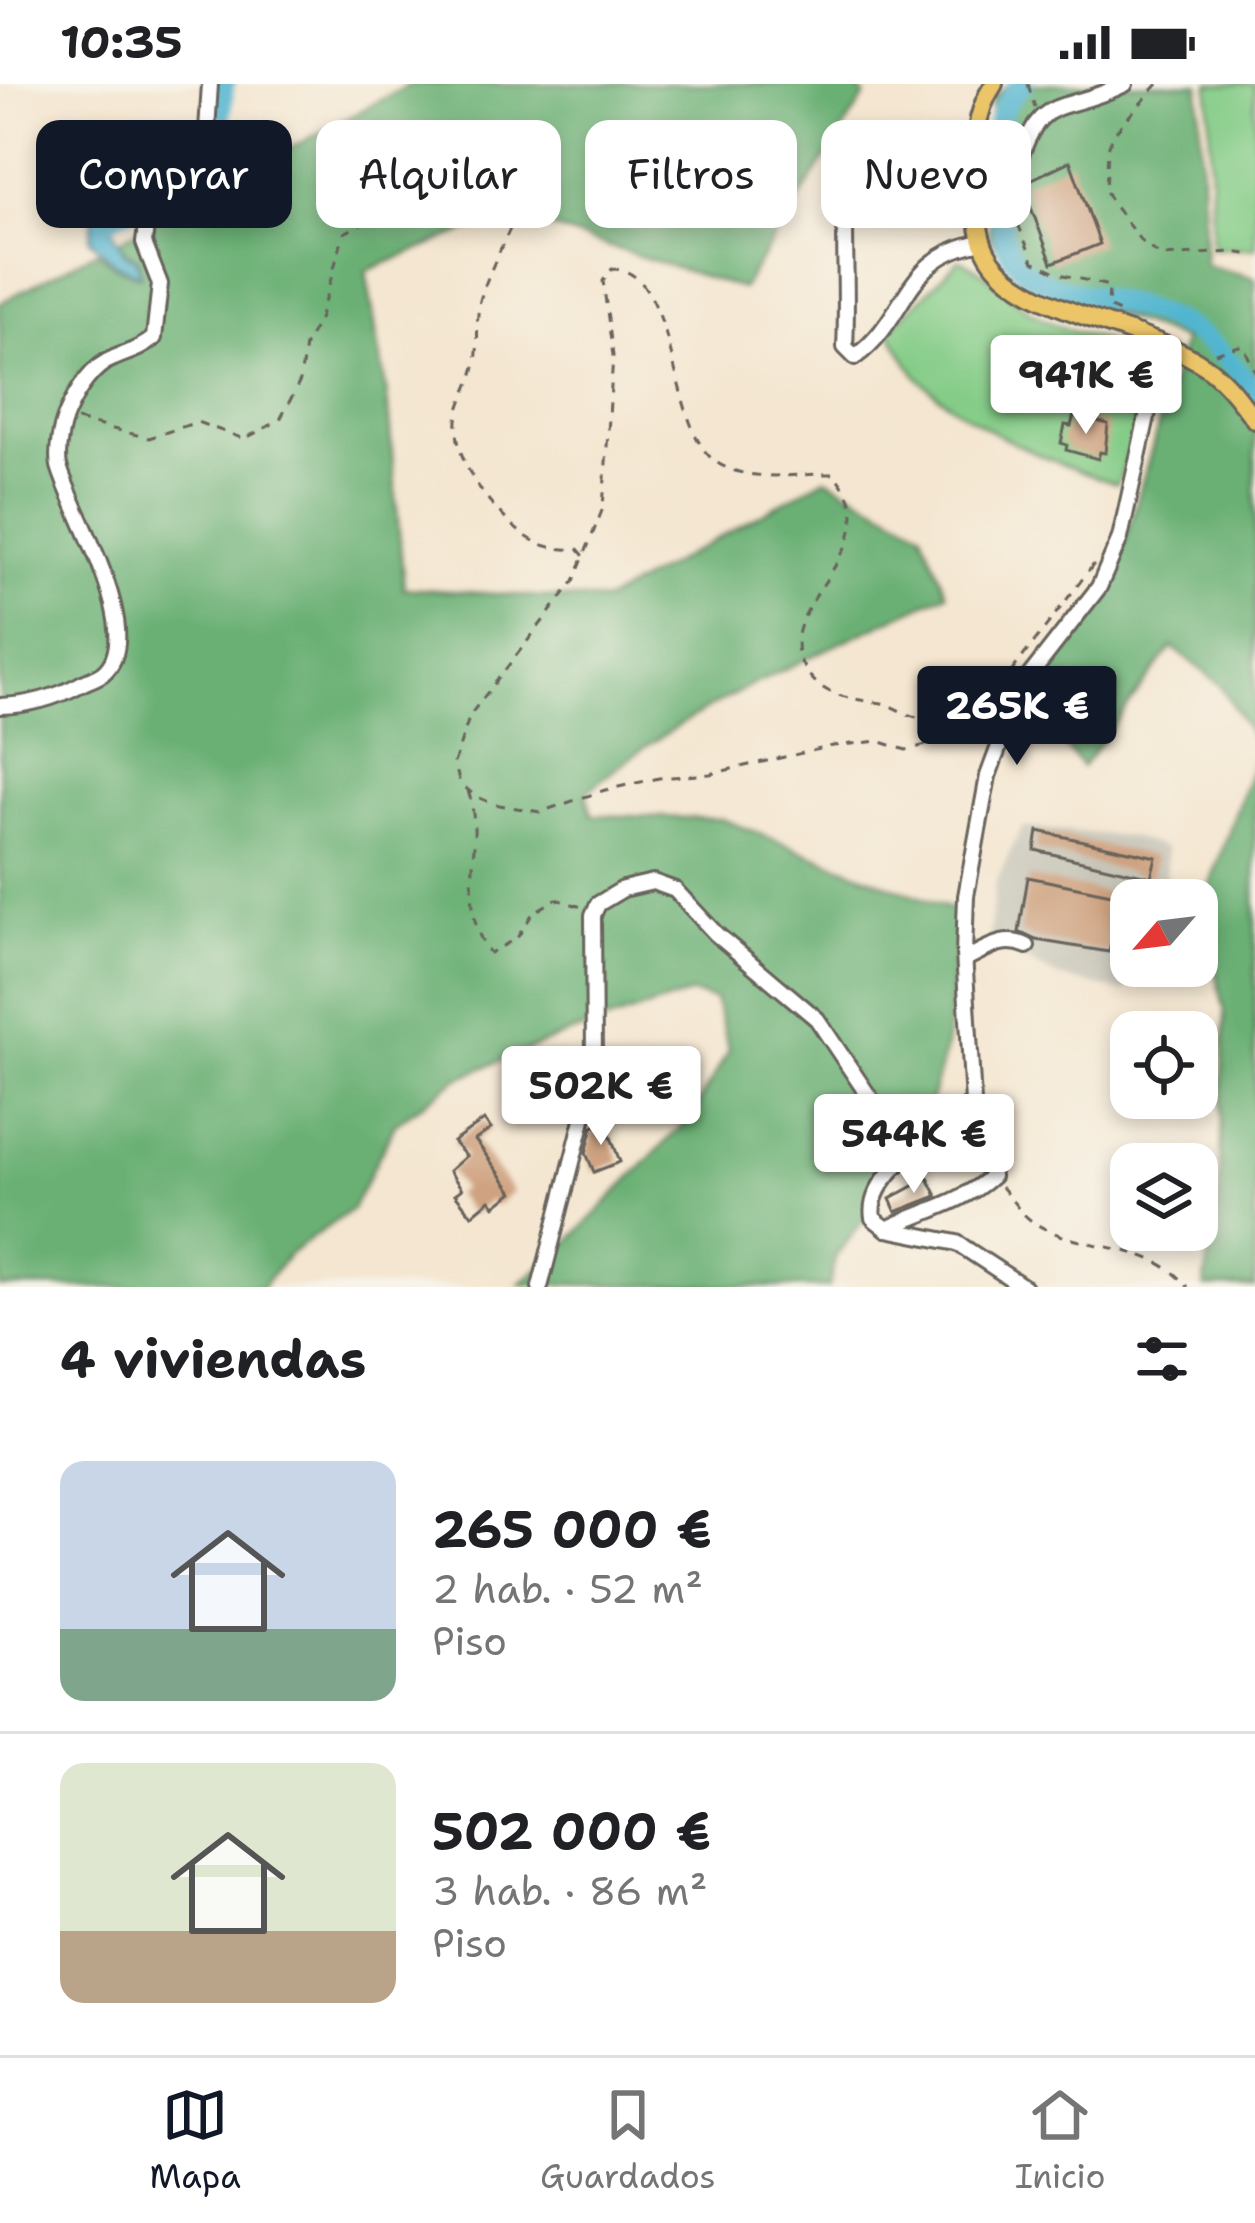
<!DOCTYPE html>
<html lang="es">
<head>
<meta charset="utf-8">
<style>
  body { margin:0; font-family:"Shantell Sans",sans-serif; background:#f2f2f2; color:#202124; height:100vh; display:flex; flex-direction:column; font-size:45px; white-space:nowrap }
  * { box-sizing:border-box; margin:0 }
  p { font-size:39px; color:#757577 }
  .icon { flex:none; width:66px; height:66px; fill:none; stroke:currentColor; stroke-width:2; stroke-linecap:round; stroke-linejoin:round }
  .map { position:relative; height:1203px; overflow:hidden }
  .panel { display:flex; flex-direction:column; background:#fff; flex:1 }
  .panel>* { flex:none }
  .top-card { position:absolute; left:36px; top:36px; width:1185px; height:108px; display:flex; gap:24px }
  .needle { width:78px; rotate:242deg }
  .fabs { position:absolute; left:1110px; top:795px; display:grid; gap:24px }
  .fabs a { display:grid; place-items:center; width:108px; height:108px; border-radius:24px; background:#fff; box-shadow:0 6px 18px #0003; font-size:60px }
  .price { position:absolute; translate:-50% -102px; padding:0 27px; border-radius:12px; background:#fff; color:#222; font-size:39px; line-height:78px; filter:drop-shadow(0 3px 6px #0008) }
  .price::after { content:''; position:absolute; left:50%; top:72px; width:36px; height:27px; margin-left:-18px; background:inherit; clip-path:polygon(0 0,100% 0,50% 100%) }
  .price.on { background:#111827; color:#fff }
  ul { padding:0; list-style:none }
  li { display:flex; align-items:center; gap:36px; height:300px; padding:0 60px }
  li+li { border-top:3px solid #e0e0e0 }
  li span { display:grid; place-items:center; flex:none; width:336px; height:240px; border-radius:24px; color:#555 }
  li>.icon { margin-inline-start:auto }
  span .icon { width:144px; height:144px; fill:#fffc; stroke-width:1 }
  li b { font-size:51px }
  h2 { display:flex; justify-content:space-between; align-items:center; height:144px; padding:0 60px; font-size:51px }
  .pill { padding:0 42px; border-radius:24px; background:#fff; box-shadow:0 6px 18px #0003; font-size:42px; line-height:108px }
  .pill.on { background:#111827; color:#fff }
  .status { display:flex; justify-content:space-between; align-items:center; height:84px; padding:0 60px; background:#fff; direction:ltr }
  .status svg { height:33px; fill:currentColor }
  .menu { display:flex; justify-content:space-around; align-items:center; height:168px; border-top:3px solid #e0e0e0; background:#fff; font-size:33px; color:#757577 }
  .menu a { display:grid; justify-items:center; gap:6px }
  .menu .on { color:#111827 }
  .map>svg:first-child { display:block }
  .industrial { fill:#c7c5b8 }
  .green { fill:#84cc87; stroke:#507452; stroke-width:3 }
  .forest { fill:#6bb074; stroke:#446648; stroke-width:3 }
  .water { fill:#51b5d0; stroke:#366876; stroke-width:3 }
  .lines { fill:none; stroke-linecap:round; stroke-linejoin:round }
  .river { stroke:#51b5d0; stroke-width:21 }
  .building { fill:#cfa381 }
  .minor-casing { stroke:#68635b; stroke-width:20 }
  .major-casing { stroke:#68635b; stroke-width:22 }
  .path { stroke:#68635b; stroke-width:3; stroke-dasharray:9 9; stroke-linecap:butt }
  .minor { stroke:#fff; stroke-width:14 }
  .major { stroke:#ecc569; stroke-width:16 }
</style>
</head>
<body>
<div class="status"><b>10:35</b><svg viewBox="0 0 49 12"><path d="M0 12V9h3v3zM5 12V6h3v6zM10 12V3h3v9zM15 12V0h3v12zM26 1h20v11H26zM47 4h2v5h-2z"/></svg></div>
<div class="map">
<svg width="1255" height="1203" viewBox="0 0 1255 1203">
  <rect width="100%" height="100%" fill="#f7f3e8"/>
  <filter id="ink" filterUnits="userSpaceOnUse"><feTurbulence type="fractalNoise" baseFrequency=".00833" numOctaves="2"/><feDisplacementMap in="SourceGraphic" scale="24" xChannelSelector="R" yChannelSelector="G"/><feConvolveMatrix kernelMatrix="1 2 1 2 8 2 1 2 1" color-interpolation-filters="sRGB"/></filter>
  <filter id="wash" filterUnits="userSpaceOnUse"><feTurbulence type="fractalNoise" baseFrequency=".004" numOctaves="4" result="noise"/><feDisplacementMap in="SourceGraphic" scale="48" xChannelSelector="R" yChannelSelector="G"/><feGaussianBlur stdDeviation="2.7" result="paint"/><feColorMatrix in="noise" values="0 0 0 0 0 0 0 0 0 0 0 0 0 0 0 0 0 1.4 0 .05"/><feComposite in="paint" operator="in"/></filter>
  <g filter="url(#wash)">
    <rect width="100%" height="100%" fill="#f4e6d0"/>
    <!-- industrial -->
    <path class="industrial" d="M1022 743 1131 753 1166 764V816H1131V882H1147L1124 908 1058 893 989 857 995 800Z"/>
    <!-- green -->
    <path class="green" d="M1209 0H1255V164H1212Z
      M959 176C988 186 1006 212 1031 228 1058 245 1093 253 1123 263L1141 301 1134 360 1117 400C1050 379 980 348 926 301 911 288 900 264 889 247Z"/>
    <!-- forest -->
    <path class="forest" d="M411 0H854L865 12 742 205 508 130 366 187 387 312 404 504 605 517 826 394 921 446 947 509C829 566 683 622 586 709L592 731 722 735 960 829 946 964 922 1047 900 1066 866 1133 835 1173 829 1203 520 1200 562 1165 691 1032 729 966 715 915 690 910 562 952 458 994 395 1040 352 1125 288 1171 262 1203H0V219L97 167 115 182 140 193 139 175 126 168 119 156Z
      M1009 0H1199L1205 181 1255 194V659L1220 600 1172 563 1082 683 1026 614 1109 514 1183 256 1020 195 989 152 992 15Z
      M1255 674V1203H1204L1219 1113 1225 929 1202 823Z"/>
    <!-- water -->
    <path class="water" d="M103 122 124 169 137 176 140 191 116 180 90 155 95 123Z"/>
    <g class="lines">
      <!-- river -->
      <path class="river" d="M1023 0C992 29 995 49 998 91 1000 123 997 164 1024 186 1042 201 1071 207 1093 212 1168 231 1207 242 1255 308
        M109 134C121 128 132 123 144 119 155 116 172 117 181 111 219 88 220 38 224 0"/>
    </g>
    <g id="blocks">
      <!-- building -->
      <path class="building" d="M1070 77 1100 160 1052 179 1022 100Z
        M1074 331 1108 340 1105 369 1100 368 1098 375 1066 366 1067 361 1061 359 1065 341 1071 342Z
        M1038 747 1156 773 1151 793 1035 766Z
        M1028 793 1131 814V833L1117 831 1109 868 1036 856 1019 848Z
        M484 1036 491 1045 475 1056 513 1108 495 1122 490 1116 472 1131 455 1110 462 1105 449 1087 466 1072 453 1058Z
        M605 1037 620 1078 594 1088 586 1069 593 1042Z
        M928 1094 937 1112 896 1128 890 1115Z"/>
    </g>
  </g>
  <g filter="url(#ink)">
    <use href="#blocks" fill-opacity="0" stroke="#68635b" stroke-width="3"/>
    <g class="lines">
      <defs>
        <path id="minor" d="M977 97 1014 92C1041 3 1055 34 1125 0
          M846 102C843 157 848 209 845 263L855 273C910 233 902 171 983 158
          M0 622C29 621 53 615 79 601 86 597 97 594 103 589 149 551 71 427 59 382 56 368 61 342 67 329 76 308 92 282 114 274 130 267 139 266 154 254L160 200 144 159 146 142 159 101 189 74 207 46 210 0
          M965 875C987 865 1003 851 1027 862
          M887 1145C923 1127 961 1120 992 1092L968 1022
          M540 1203 590 1008 594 974 593 831 598 820 623 805 653 798 675 806 716 850 817 935 886 1038 898 1042 958 1031
          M1024 1203 957 1159 887 1145 873 1134C865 1090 941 1046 973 1018L964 870 966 812 988 692 1021 603 1099 503 1120 454 1156 292 1139 250"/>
        <path id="major" d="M994 0C973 31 975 62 977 97 978 125 975 154 992 177 1029 230 1149 243 1205 282 1226 296 1240 317 1255 336"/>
      </defs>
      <!-- minor casing -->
      <use href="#minor" class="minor-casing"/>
      <!-- major casing -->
      <use href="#major" class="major-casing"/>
      <!-- path -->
      <path class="path" d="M1028 0 1035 24
        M1158 0 1114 49 1108 64 1106 107 1114 122 1144 161 1163 172 1232 168 1255 171
        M1010 105 1014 130 1033 177 1060 190 1109 202 1108 223 1124 230
        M1215 269 1243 261 1255 287
        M77 336 149 354 197 338 244 355 280 336 300 297 305 261 320 233 344 149 407 118 450 107 484 89 516 84 526 102C516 140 493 174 481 213 474 236 481 262 474 286 470 301 462 314 458 329 451 366 475 402 499 428 523 454 542 467 578 465L584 472
        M986 619C960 629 935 641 907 630 899 627 891 621 882 619 849 614 821 614 803 582 774 531 863 479 852 422 850 411 841 400 834 390 797 389 749 400 716 378 667 344 679 185 612 185L603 197 613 272 603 424 574 497 470 631 454 679 460 699 475 712 494 720 540 728 605 706 659 694 710 690 833 662 878 657 906 666 946 656 969 643 1097 476
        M468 707C486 758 455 826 490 869L517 854 533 829 556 815 582 823
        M1001 1103C1011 1114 1021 1130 1033 1138 1082 1170 1150 1155 1188 1203"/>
      <!-- minor -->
      <use href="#minor" class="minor"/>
      <!-- major -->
      <use href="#major" class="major"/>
    </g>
  </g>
</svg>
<div class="fabs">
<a><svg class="needle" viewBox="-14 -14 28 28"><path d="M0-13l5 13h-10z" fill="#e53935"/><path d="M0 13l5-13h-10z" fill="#757577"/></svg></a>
<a><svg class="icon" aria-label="locate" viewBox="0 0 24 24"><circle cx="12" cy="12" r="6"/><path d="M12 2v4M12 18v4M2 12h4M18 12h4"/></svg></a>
<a><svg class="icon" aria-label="layers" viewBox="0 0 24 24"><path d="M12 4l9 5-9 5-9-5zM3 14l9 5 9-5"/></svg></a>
</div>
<b class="price" style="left:1086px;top:353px">941K €</b>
<b class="price on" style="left:1017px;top:684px">265K €</b>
<b class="price" style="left:601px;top:1064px">502K €</b>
<b class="price" style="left:914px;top:1112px">544K €</b>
<div class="top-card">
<a class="pill on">Comprar</a>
<a class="pill">Alquilar</a>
<a class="pill">Filtros</a>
<a class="pill">Nuevo</a>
</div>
</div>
<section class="panel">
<h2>4 viviendas<svg class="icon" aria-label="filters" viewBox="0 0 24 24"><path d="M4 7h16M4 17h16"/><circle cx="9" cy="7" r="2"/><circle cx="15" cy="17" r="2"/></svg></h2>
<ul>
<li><span style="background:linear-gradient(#c9d6e8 70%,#7fa58c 0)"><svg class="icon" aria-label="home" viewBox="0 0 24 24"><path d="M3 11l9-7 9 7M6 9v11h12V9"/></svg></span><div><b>265 000 €</b><p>2 hab. · 52 m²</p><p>Piso</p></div></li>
<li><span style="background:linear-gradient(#dfe7d0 70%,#b9a48a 0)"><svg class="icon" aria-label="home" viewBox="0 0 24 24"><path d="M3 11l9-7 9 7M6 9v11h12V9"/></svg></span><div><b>502 000 €</b><p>3 hab. · 86 m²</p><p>Piso</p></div></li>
</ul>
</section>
<nav class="menu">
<a class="on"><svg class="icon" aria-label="map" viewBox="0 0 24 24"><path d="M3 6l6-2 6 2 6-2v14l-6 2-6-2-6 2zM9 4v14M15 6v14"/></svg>Mapa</a>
<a><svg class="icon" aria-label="saved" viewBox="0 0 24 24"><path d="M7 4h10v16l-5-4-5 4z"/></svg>Guardados</a>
<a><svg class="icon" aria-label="home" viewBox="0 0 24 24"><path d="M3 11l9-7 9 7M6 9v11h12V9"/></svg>Inicio</a>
</nav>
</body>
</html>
